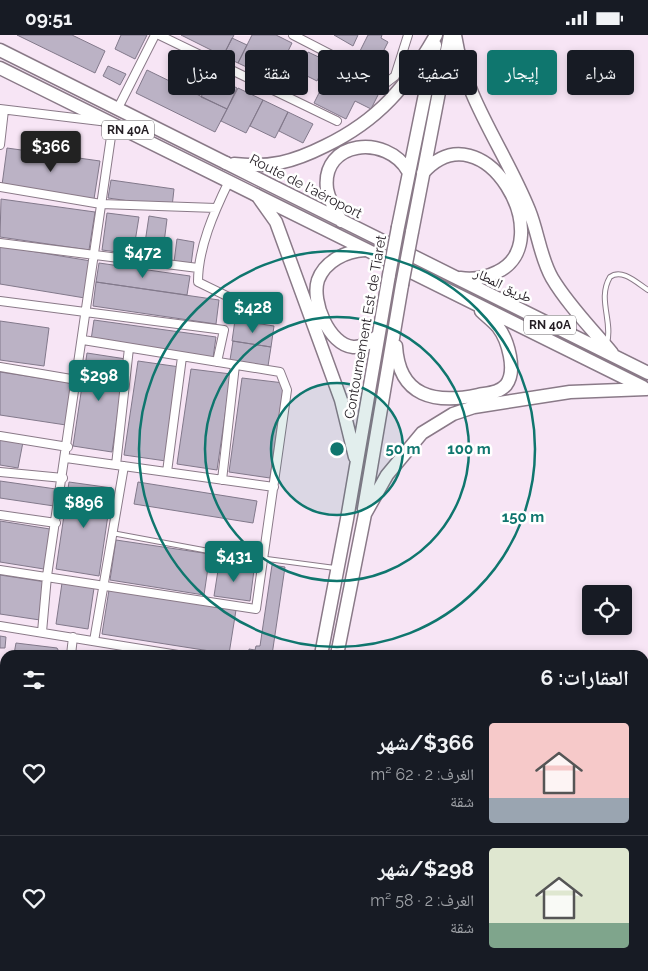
<!DOCTYPE html>
<html lang="ar">
<head>
<meta charset="utf-8">
<style>
  body { margin:0; font-family:Raleway,"Noto Naskh Arabic",sans-serif; background:#20242c; color:#f1f3f6; direction:rtl; height:100vh; display:flex; flex-direction:column; font-size:19px; white-space:nowrap }
  * { box-sizing:border-box; margin:0 }
  p { font-size:16px; color:#9ea1a6 }
  .icon { flex:none; width:28px; height:28px; fill:none; stroke:currentColor; stroke-width:2; stroke-linecap:round; stroke-linejoin:round }
  .map { position:relative; flex:1; overflow:hidden; direction:ltr }
  .drawer { position:absolute; left:0px; top:615px; width:649px; height:321px; display:flex; flex-direction:column; background:#171b24; border-radius:15px 15px 0 0; box-shadow:0 2px 8px #0003; direction:rtl }
  .drawer>* { flex:none }
  .top-card { position:absolute; left:15px; top:15px; width:619px; height:45px; direction:rtl; display:flex; gap:10px }
  .buttons { position:absolute; left:582px; top:550px; display:grid; gap:10px }
  .buttons a { display:grid; place-items:center; width:50px; height:50px; border-radius:5px; background:#171b24; box-shadow:0 2px 8px #0003; font-size:25px }
  .price { position:absolute; translate:-50% -42px; padding:0 11px; border-radius:5px; background:#0f766e; color:#fff; font-size:16px; line-height:32px; filter:drop-shadow(0 1px 2px #0008) }
  .price::after { content:''; position:absolute; left:50%; top:30px; width:15px; height:11px; margin-left:-8px; background:inherit; clip-path:polygon(0 0,100% 0,50% 100%) }
  .price.on { background:#222; color:#fff }
  ul { padding:0; list-style:none }
  li { display:flex; align-items:center; gap:15px; height:125px; padding:0 20px }
  li+li { border-top:1px solid #363941 }
  li span { display:grid; place-items:center; flex:none; width:140px; height:100px; border-radius:5px; color:#555 }
  li>.icon { margin-inline-start:auto }
  span .icon { width:60px; height:60px; fill:#fffc; stroke-width:1 }
  li b { font-size:21px }
  h2 { display:flex; justify-content:space-between; align-items:center; height:60px; padding:0 20px; font-size:21px }
  .pill { padding:0 18px; border-radius:5px; background:#171b24; box-shadow:0 2px 8px #0003; font-size:18px; line-height:45px }
  .pill.on { background:#0f766e; color:#fff }
  .status { display:flex; justify-content:space-between; align-items:center; height:35px; padding:0 25px; background:#171b24; direction:ltr }
  .status svg { height:14px; fill:currentColor }
  .map>svg:first-child { display:block }
  .building { fill:#bbb2c5; stroke:#82798b }
  .lines { fill:none; stroke-linecap:round; stroke-linejoin:round }
  .service-casing { stroke:#8a7a88; stroke-width:6 }
  .minor-casing { stroke:#8a7a88; stroke-width:10 }
  .primary-casing { stroke:#8a7a88; stroke-width:15 }
  .trunk-casing { stroke:#8a7a88; stroke-width:15 }
  .service { stroke:#fff; stroke-width:4 }
  .minor { stroke:#fff; stroke-width:8 }
  .primary { stroke:#fff; stroke-width:12 }
  .trunk { stroke:#fff; stroke-width:12 }
  .trunk-bridge-casing { stroke:#8a7a88; stroke-width:15; stroke-linecap:butt }
  .trunk-bridge { stroke:#fff; stroke-width:12 }
  .ring { fill:none; stroke:#0f766e; stroke-width:2.5 }
  .labels { text-anchor:middle; stroke-width:5; stroke-linejoin:round; paint-order:stroke }
  .shield { fill:#fff; stroke:#666266; stroke-width:1 }
  .shield-label { font-size:12px; font-weight:bold; fill:#251f25 }
  .street-label { font-size:14px; fill:#251f25; stroke:#fff }
  .centre { fill:#0f766e; stroke:#fff; stroke-width:2.5 }
  .ring-label { font-size:15px; text-anchor:middle; font-weight:bold; fill:#0f766e; stroke:#fff; stroke-width:5; stroke-linejoin:round; paint-order:stroke }
</style>
</head>
<body>
<div class="status"><b>09:51</b><svg viewBox="0 0 49 12"><path d="M0 12V9h3v3zM5 12V6h3v6zM10 12V3h3v9zM15 12V0h3v12zM26 1h20v11H26zM47 4h2v5h-2z"/></svg></div>
<div class="map">
<svg width="648" height="936" viewBox="0 0 648 936">
  <rect width="100%" height="100%" fill="#f7e5f5"/>
  <!-- building -->
  <path class="building" d="M17 0H72L105 16 95 38Z
    M121 0H147L135 24 115 14Z
    M181 0H234L223 21Z
    M252 0H276L292 8 274 45 238 28Z
    M334 0H358L353 11Z
    M368 0H382L381 3 388 7 376 31 357 22Z
    M232 3 247 10 238 28 223 21Z
    M308 17 327 26 317 46 299 37Z
    M282 28 299 37 291 53 274 45Z
    M108 31 126 39 120 50 103 41Z
    M147 35 227 74 215 97 136 58Z
    M350 39 381 54 371 74 355 66 346 84 314 68 328 40 346 49Z
    M212 40 237 53 227 74 201 62Z
    M238 53 263 65 246 98 221 86Z
    M263 65 288 77 275 103 250 91Z
    M288 77 313 89 303 108 279 96Z
    M7 113 100 126 94 164 2 150Z
    M111 145 174 154 172 172 108 163Z
    M1 164 95 177 89 215 0 202Z
    M107 178 139 182 133 219 102 215Z
    M149 181 167 184 162 224 143 221Z
    M177 204 194 207 191 230 174 227Z
    M0 211 91 226 85 263 0 249Z
    M99 228 190 241 187 260 96 247Z
    M96 247 219 265 216 289 93 271Z
    M94 285 216 302 213 323 91 305Z
    M235 285 274 291 271 312 232 306Z
    M0 286 49 293 44 331 0 325Z
    M233 306 271 312 268 331 230 325Z
    M87 318 126 324 112 417 73 411Z
    M138 326 180 332 166 426 124 420Z
    M191 334 231 339 217 435 177 429Z
    M0 337 72 348 66 390 0 380Z
    M242 343 284 348 270 443 229 437Z
    M0 403 23 407 18 433 0 430Z
    M0 446 56 454 54 471 0 463Z
    M69 447 112 453 99 541 56 534Z
    M138 447 257 466 253 488 134 469Z
    M0 486 50 494 44 534 0 527Z
    M116 505 210 519 204 560 110 545Z
    M219 529 254 535 250 566 214 561Z
    M272 530 285 532 272 620H249V614L255 615 256 611H260Z
    M0 540 46 547 40 585 0 579Z
    M62 548 94 553 88 594 56 589Z
    M109 555 236 575 229 619 102 599Z
    M0 601 6 602 5 613H0Z
    M16 608 57 613 61 620 14 619Z
    M0 661 5 662V675L0 674Z
    M128 931H143V936H127Z
    M174 931H182L181 936H173Z"/>
  <g class="lines">
    <defs>
      <path id="service" d="M607 308C613 286 597 264 610 242 622 233 637 248 648 255
        M112 498 214 517 335 533"/>
      <path id="minor" d="M159 0 337 86
        M293 0 386 48 395 41 408 0
        M0 74 100 86
        M117 75 155 0
        M0 110 4 75
        M229 146C214 177 198 213 198 247L272 283
        M0 152 101 169 216 173
        M0 208 198 233
        M0 266 224 295 217 327
        M0 332 77 345
        M0 401 68 412
        M66 423 274 452
        M116 430 129 313
        M0 437 63 443
        M167 437 182 322
        M222 445 235 330
        M0 480 56 488
        M0 535 256 574 287 355 280 337 83 305
        M0 591 178 620
        M42 597 47 541 113 88H111
        M94 606 124 431
        M71 620 73 602
        M0 683 5 684
        M0 928 5 930
        M11 931 29 936"/>
      <path id="primary" d="M0 15 226 128
        M0 33 256 160"/>
      <path id="trunk" d="M455 0C465 65 505 115 529 175 538 197 540 222 552 243 568 270 592 294 612 318
        M226 128 648 338
        M234 129C270 133 293 127 325 111 379 85 407 51 436 0
        M423 138C484 70 561 208 497 237 485 243 473 245 460 243
        M256 160 643 352
        M259 163 276 187 341 365 355 422
        M341 186C335 175 329 165 327 154 321 105 387 99 408 136
        M398 192 435 10
        M412 197 450 0
        M365 215C346 216 325 226 318 245 311 266 329 310 353 312 363 313 371 306 378 301
        M396 311C399 362 435 369 478 360 488 358 499 358 506 350 517 336 508 305 498 292 493 286 486 281 481 276
        M364 474 402 250
        M321 620 347 484 389 240
        M337 620 365 479 387 440 422 398 453 379 474 372 570 357 646 354
        M263 936V931
        M275 936 276 931"/>
    </defs>
    <!-- service casing -->
    <use href="#service" class="service-casing"/>
    <!-- minor casing -->
    <use href="#minor" class="minor-casing"/>
    <!-- primary casing -->
    <use href="#primary" class="primary-casing"/>
    <!-- trunk casing -->
    <use href="#trunk" class="trunk-casing"/>
    <!-- service -->
    <use href="#service" class="service"/>
    <!-- minor -->
    <use href="#minor" class="minor"/>
    <!-- primary -->
    <use href="#primary" class="primary"/>
    <!-- trunk -->
    <use href="#trunk" class="trunk"/>
    <defs>
      <path id="trunk-bridge" d="M389 240 398 192
        M402 250 412 197"/>
    </defs>
    <!-- trunk-bridge casing -->
    <use href="#trunk-bridge" class="trunk-bridge-casing"/>
    <!-- trunk-bridge -->
    <use href="#trunk-bridge" class="trunk-bridge"/>
  </g>
  <!-- distance rings -->
  <circle cx="337" cy="414" r="66" fill="#0f766e" fill-opacity=".12"/>
  <g class="ring">
    <circle cx="337" cy="414" r="66"/>
    <circle cx="337" cy="414" r="132"/>
    <circle cx="337" cy="414" r="198"/>
  </g>
  <g class="labels">
    <!-- shield labels -->
    <g class="shield">
      <rect x="102" y="85.5" width="52" height="19" rx="4"/>
      <rect x="524" y="280.5" width="52" height="19" rx="4"/>
    </g>
    <g class="shield-label">
      <text x="128" y="99">RN 40A</text>
      <text x="550" y="294">RN 40A</text>
    </g>
    <!-- street labels -->
    <g class="street-label">
      <text transform="translate(306 151) rotate(27)" y="5">Route de l'aéroport</text>
      <text transform="translate(503 250) rotate(26)" y="5">طريق المطار</text>
      <text transform="translate(365 292) rotate(-80)" y="5">Contournement Est de Tiaret</text>
    </g>
  </g>
  <circle cx="337" cy="414" r="8" class="centre"/>
  <g class="ring-label">
    <text x="403" y="419">50 m</text>
    <text x="469" y="419">100 m</text>
    <text x="523" y="487">150 m</text>
  </g>
</svg>
<div class="buttons">
<a><svg class="icon" aria-label="locate" viewBox="0 0 24 24"><circle cx="12" cy="12" r="6"/><path d="M12 2v4M12 18v4M2 12h4M18 12h4"/></svg></a>
</div>
<b class="price on" style="left:51px;top:138px">$366</b>
<b class="price" style="left:143px;top:244px">$472</b>
<b class="price" style="left:253px;top:299px">$428</b>
<b class="price" style="left:99px;top:367px">$298</b>
<b class="price" style="left:84px;top:494px">$896</b>
<b class="price" style="left:234px;top:548px">$431</b>
<div class="top-card">
<a class="pill">شراء</a>
<a class="pill on">إيجار</a>
<a class="pill">تصفية</a>
<a class="pill">جديد</a>
<a class="pill">شقة</a>
<a class="pill">منزل</a>
</div>
<section class="drawer">
<h2>العقارات: 6<svg class="icon" aria-label="filters" viewBox="0 0 24 24"><path d="M4 7h16M4 17h16"/><circle cx="9" cy="7" r="2"/><circle cx="15" cy="17" r="2"/></svg></h2>
<ul>
<li><span style="background:linear-gradient(#f6c9c9 75%,#9aa5b1 0)"><svg class="icon" aria-label="home" viewBox="0 0 24 24"><path d="M3 11l9-7 9 7M6 9v11h12V9"/></svg></span><div><b>$366/شهر</b><p>الغرف: 2 · 62 m²</p><p>شقة</p></div><svg class="icon" aria-label="heart" viewBox="0 0 24 24"><path d="M12 20l-8-8c-3-5 5-10 8-4 3-6 11-1 8 4z"/></svg></li>
<li><span style="background:linear-gradient(#dfe7d0 75%,#7fa58c 0)"><svg class="icon" aria-label="home" viewBox="0 0 24 24"><path d="M3 11l9-7 9 7M6 9v11h12V9"/></svg></span><div><b>$298/شهر</b><p>الغرف: 2 · 58 m²</p><p>شقة</p></div><svg class="icon" aria-label="heart" viewBox="0 0 24 24"><path d="M12 20l-8-8c-3-5 5-10 8-4 3-6 11-1 8 4z"/></svg></li>
</ul>
</section>
</div>
</body>
</html>
